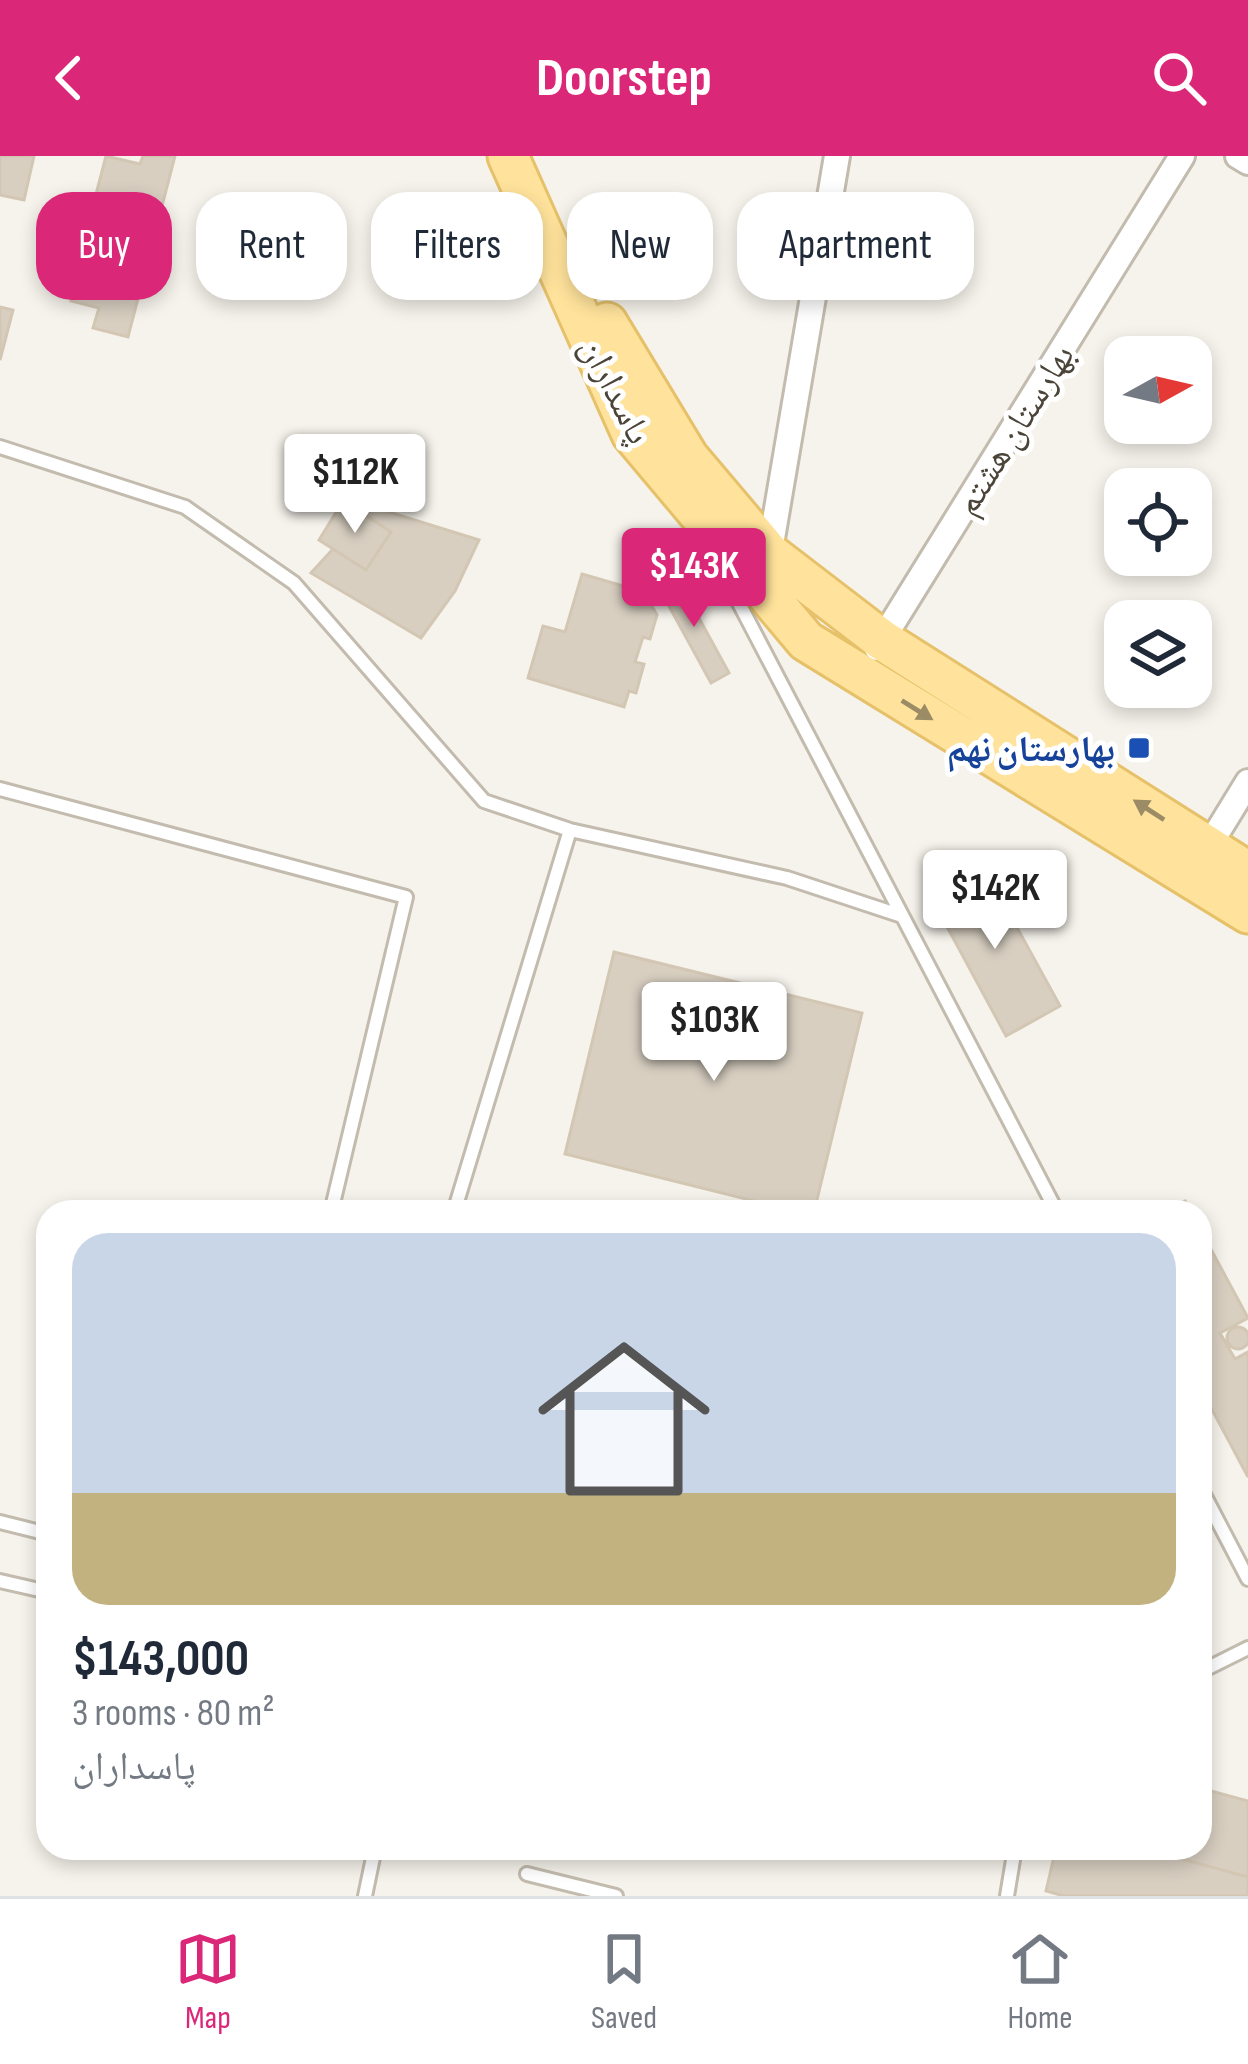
<!DOCTYPE html>
<html lang="en">
<head>
<meta charset="utf-8">
<style>
  body { margin:0; font-family:"Sofia Sans Condensed","Noto Naskh Arabic",sans-serif; background:#f6f6f7; color:#1f2937; height:100vh; display:flex; flex-direction:column; font-size:45px; white-space:nowrap }
  * { box-sizing:border-box; margin:0 }
  p { font-size:39px; color:#747a83 }
  .icon { flex:none; width:66px; height:66px; fill:none; stroke:currentColor; stroke-width:2; stroke-linecap:round; stroke-linejoin:round }
  .map { position:relative; flex:1; overflow:hidden }
  .drawer { position:absolute; left:36px; top:1044px; width:1176px; height:660px; display:flex; flex-direction:column; background:#fff; border-radius:36px; box-shadow:0 6px 18px #0003 }
  .drawer>* { flex:none }
  .banner { position:absolute; left:36px; top:36px; width:1176px; height:108px; display:flex; gap:24px }
  .needle { width:78px; rotate:82deg }
  .fabs { position:absolute; left:1104px; top:180px; display:grid; gap:24px }
  .fabs a { display:grid; place-items:center; width:108px; height:108px; border-radius:24px; background:#fff; box-shadow:0 6px 18px #0003; font-size:60px }
  .price { position:absolute; translate:-50% -102px; padding:0 27px; border-radius:12px; background:#fff; color:#222; font-size:39px; line-height:78px; filter:drop-shadow(0 3px 6px #0008) }
  .price::after { content:''; position:absolute; left:50%; top:72px; width:36px; height:27px; margin-left:-18px; background:inherit; clip-path:polygon(0 0,100% 0,50% 100%) }
  .price.on { background:#db2777; color:#fff }
  ul { padding:0; list-style:none }
  li { display:grid; align-content:center; gap:24px; height:636px; padding:0 36px }
  li span { display:grid; place-items:center; height:372px; border-radius:36px; color:#555 }
  li>.icon { margin-inline-start:auto }
  span .icon { width:216px; height:216px; fill:#fffc; stroke-width:1 }
  li b { font-size:51px }
  .pill { padding:0 42px; border-radius:36px; background:#fff; box-shadow:0 6px 18px #0003; font-size:42px; line-height:108px }
  .pill.on { background:#db2777; color:#fff }
  header { display:flex; justify-content:space-between; align-items:center; height:156px; padding:0 36px; background:#db2777; color:#fff; font-size:54px; font-weight:700 }
  .dock { display:flex; justify-content:space-around; align-items:center; height:168px; border-top:3px solid #e0e1e3; background:#fff; font-size:33px; color:#747a83 }
  .dock a { display:grid; justify-items:center; gap:6px }
  .dock .on { color:#db2777 }
  .map>svg:first-child { display:block }
  .building { fill:#d8cfc1; stroke:#d3c7b4; stroke-width:3 }
  .lines { fill:none; stroke-linecap:round; stroke-linejoin:round }
  .lane-casing { stroke:#c2bbae; stroke-width:18 }
  .street-casing { stroke:#c2bbae; stroke-width:30 }
  .primary-casing { stroke:#e6c16a; stroke-width:45 }
  .lane { stroke:#fff; stroke-width:12 }
  .street { stroke:#fff; stroke-width:24 }
  .primary { stroke:#ffe39c; stroke-width:39 }
  .oneway { fill:#9c8c66 }
  .transit-dot { fill:#1a4fb4; stroke:#fff; stroke-width:4.5 }
  .labels { text-anchor:middle; stroke-width:10; stroke-linejoin:round; paint-order:stroke }
  .street-label { font-size:36px; fill:#4b4439; stroke:#fff }
  .transit-label { font-size:36px; font-weight:bold; fill:#164399; stroke:#fff; text-anchor:end }
</style>
</head>
<body>
<header><svg class="icon" aria-label="back" viewBox="0 0 24 24"><path d="M15 5l-7 7 7 7"/></svg>Doorstep<svg class="icon" aria-label="search" viewBox="0 0 24 24"><circle cx="10" cy="10" r="6"/><path d="M15 15l6 6"/></svg></header>
<div class="map">
<svg width="1248" height="1740" viewBox="0 0 1248 1740">
  <rect width="100%" height="100%" fill="#f6f3ec"/>
  <!-- building -->
  <path class="building" d="M0 0H34L24 44 0 39Z
    M106 0 140 8 143 0H175L128 181 93 172 99 152 71 145 84 93 82 68 94 46Z
    M0 151 13 154 0 204Z
    M343 345 391 376 366 414 319 384Z
    M360 347 479 384 455 435 421 482 311 417 333 393 366 414 391 376 358 354Z
    M582 418 651 438 649 445 657 459 650 483 643 481 635 506 644 508 636 537 629 535 624 551 528 522 543 470 565 476Z
    M676 420 729 517 711 527 658 430Z
    M984 711 1060 850 1006 880 931 741Z
    M614 796 862 857 814 1056H798L565 998Z
    M1185 1045 1191 1056H1164Z
    M1200 1073 1248 1162 1220 1177 1235 1203 1248 1196V1321L1200 1231Z
    M1227 1182a11 11 0 1 1 22 0a11 11 0 1 1-22 0Z
    M1200 1632 1248 1645V1721L1142 1692H1200Z
    M1056 1692H1142L1248 1721V1740H1064L1046 1735Z"/>
  <g class="lines">
    <defs>
      <path id="lane" d="M0 291 185 351 294 427 484 645 570 674 787 722 902 760
        M716 403 1057 1056
        M0 633 406 741 331 1056
        M454 1056 570 674
        M1200 1331 1248 1423
        M0 1366 48 1378
        M0 1425 48 1436
        M1200 1516 1248 1492
        M527 1718 616 1740
        M365 1740 375 1692
        M1007 1740 1015 1692"/>
      <path id="street" d="M1238 0 1248 6
        M769 400 837 0
        M877 492 1182 0
        M1202 701 1248 626"/>
      <path id="primary" d="M508 0 632 278 806 485 1248 757
        M607 167 688 301 770 398 882 484 1248 716"/>
    </defs>
    <!-- lane casing -->
    <use href="#lane" class="lane-casing"/>
    <!-- street casing -->
    <use href="#street" class="street-casing"/>
    <!-- primary casing -->
    <use href="#primary" class="primary-casing"/>
    <!-- lane -->
    <use href="#lane" class="lane"/>
    <!-- street -->
    <use href="#street" class="street"/>
    <!-- primary -->
    <use href="#primary" class="primary"/>
  </g>
  <!-- one-way arrows -->
  <defs><path id="oneway-solid" d="M-6-.8H1V-3.2L6.5 0L1 3.2V.8H-6Z" transform="scale(3)"/></defs>
  <g class="oneway">
    <use href="#oneway-solid" transform="translate(917 554) rotate(32)"/>
    <use href="#oneway-solid" transform="translate(1149 654) rotate(-147)"/>
  </g>
  <!-- markers -->
  <rect class="transit-dot" x="1127" y="580" width="24" height="24" rx="6"/>
  <g class="labels">
    <!-- street labels -->
    <g class="street-label">
      <text transform="translate(617 234) rotate(63)" y="13">پاسداران</text>
      <text transform="translate(1013 273) rotate(-58)" y="13">بهارستان هشتم</text>
    </g>
    <!-- transit labels -->
    <g class="transit-label">
      <text x="1115" y="605">بهارستان نهم</text>
    </g>
  </g>
</svg>
<div class="fabs">
<a><svg class="needle" viewBox="-14 -14 28 28"><path d="M0-13l5 13h-10z" fill="#e53935"/><path d="M0 13l5-13h-10z" fill="#747a83"/></svg></a>
<a><svg class="icon" aria-label="locate" viewBox="0 0 24 24"><circle cx="12" cy="12" r="6"/><path d="M12 2v4M12 18v4M2 12h4M18 12h4"/></svg></a>
<a><svg class="icon" aria-label="layers" viewBox="0 0 24 24"><path d="M12 4l9 5-9 5-9-5zM3 14l9 5 9-5"/></svg></a>
</div>
<b class="price" style="left:355px;top:380px">$112K</b>
<b class="price on" style="left:694px;top:474px">$143K</b>
<b class="price" style="left:995px;top:796px">$142K</b>
<b class="price" style="left:714px;top:928px">$103K</b>
<div class="banner">
<a class="pill on">Buy</a>
<a class="pill">Rent</a>
<a class="pill">Filters</a>
<a class="pill">New</a>
<a class="pill">Apartment</a>
</div>
<section class="drawer">
<ul>
<li><span style="background:linear-gradient(#c9d6e8 70%,#c2b280 0)"><svg class="icon" aria-label="home" viewBox="0 0 24 24"><path d="M3 11l9-7 9 7M6 9v11h12V9"/></svg></span><div><b>$143,000</b><p>3 rooms · 80 m²</p><p>پاسداران</p></div></li>
</ul>
</section>
</div>
<nav class="dock">
<a class="on"><svg class="icon" aria-label="map" viewBox="0 0 24 24"><path d="M3 6l6-2 6 2 6-2v14l-6 2-6-2-6 2zM9 4v14M15 6v14"/></svg>Map</a>
<a><svg class="icon" aria-label="saved" viewBox="0 0 24 24"><path d="M7 4h10v16l-5-4-5 4z"/></svg>Saved</a>
<a><svg class="icon" aria-label="home" viewBox="0 0 24 24"><path d="M3 11l9-7 9 7M6 9v11h12V9"/></svg>Home</a>
</nav>
</body>
</html>
